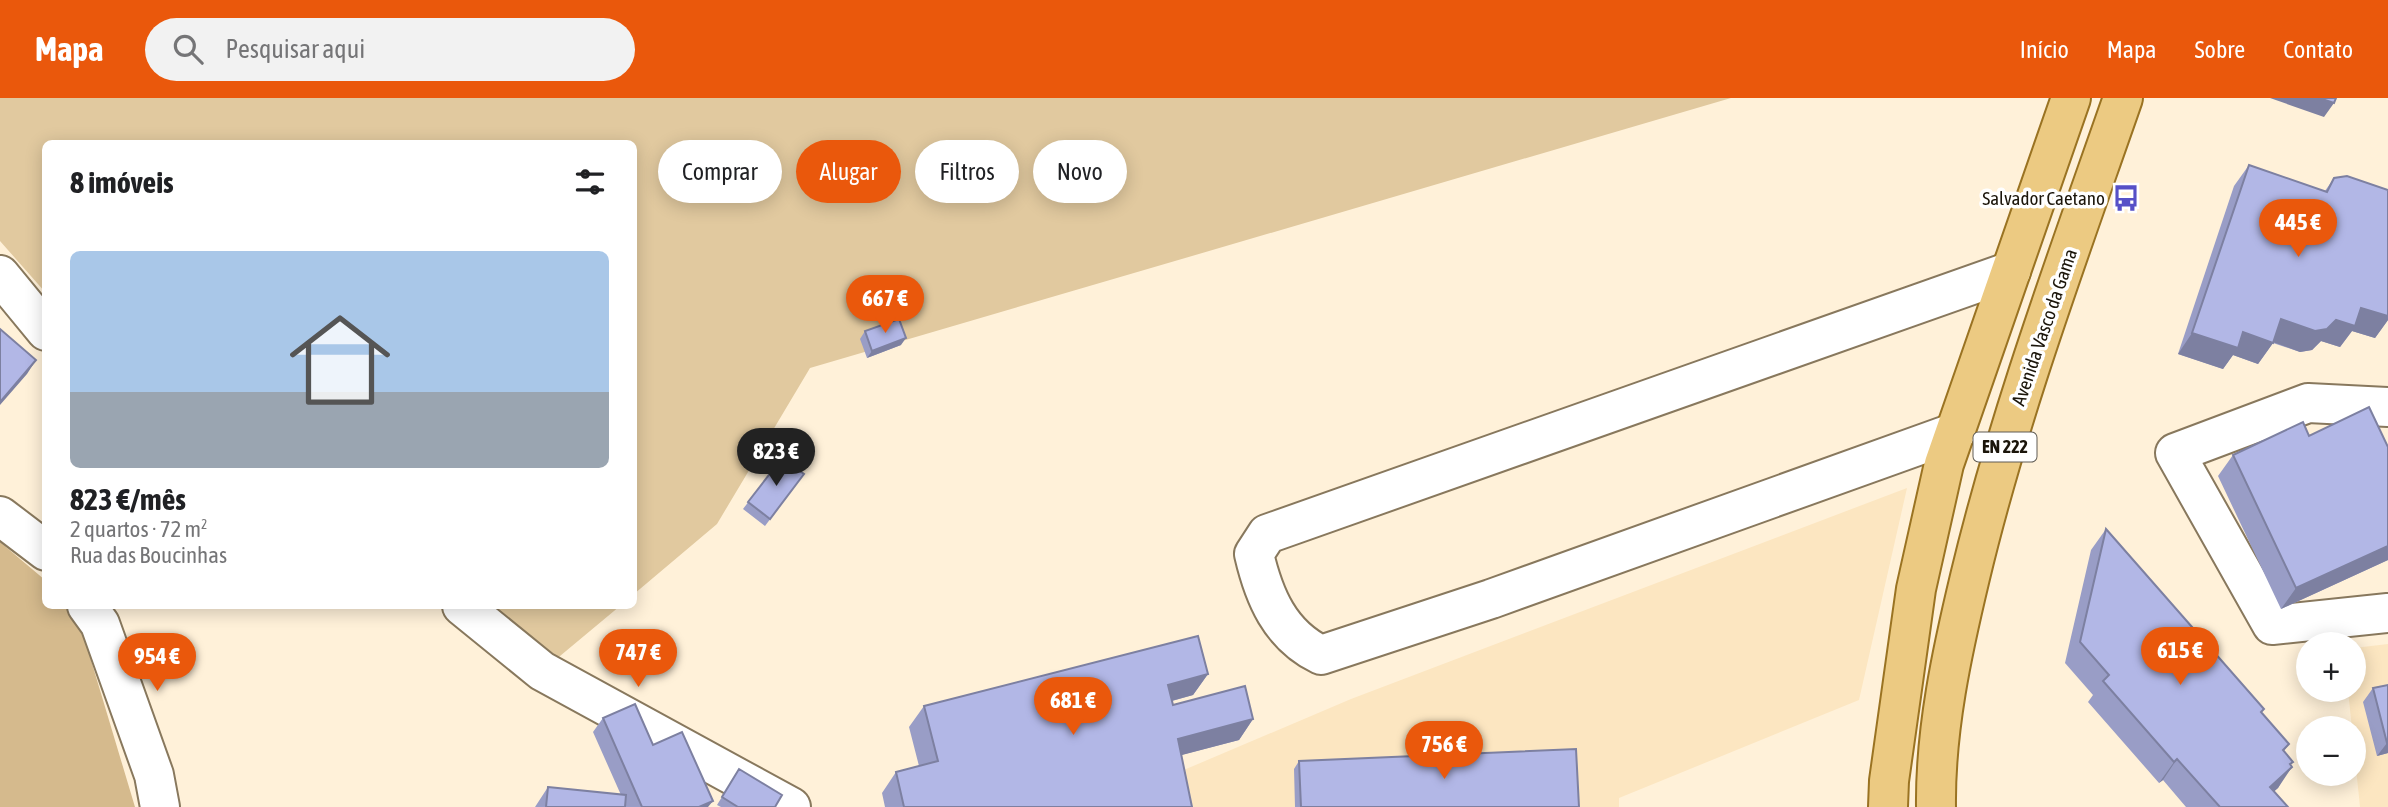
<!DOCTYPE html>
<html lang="pt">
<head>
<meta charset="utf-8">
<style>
  body { margin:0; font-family:"Asap Condensed",sans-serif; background:#f2f2f2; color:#202124; height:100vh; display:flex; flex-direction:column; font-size:26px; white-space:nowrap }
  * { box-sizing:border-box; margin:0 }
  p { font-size:23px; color:#757577 }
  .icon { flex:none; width:38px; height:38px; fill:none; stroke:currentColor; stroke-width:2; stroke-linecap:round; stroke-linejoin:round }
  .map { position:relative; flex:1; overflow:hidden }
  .details { position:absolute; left:42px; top:42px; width:595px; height:469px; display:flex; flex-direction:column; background:#fff; border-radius:10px; box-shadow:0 4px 18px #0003 }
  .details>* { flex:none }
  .hud { position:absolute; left:658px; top:42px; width:665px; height:63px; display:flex; gap:14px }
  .fabs { position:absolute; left:2296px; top:534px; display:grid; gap:14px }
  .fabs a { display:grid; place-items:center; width:70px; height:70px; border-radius:50%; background:#fff; box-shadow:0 4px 18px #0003; font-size:35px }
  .price { position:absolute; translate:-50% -60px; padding:0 16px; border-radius:24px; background:#ea580c; color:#fff; font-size:23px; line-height:46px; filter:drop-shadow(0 2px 4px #0008) }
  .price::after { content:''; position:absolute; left:50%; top:42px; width:21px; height:16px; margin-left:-10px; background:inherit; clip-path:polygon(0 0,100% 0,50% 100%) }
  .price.active { background:#222; color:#fff }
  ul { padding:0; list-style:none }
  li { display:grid; align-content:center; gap:14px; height:371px; padding:0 28px }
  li+li { border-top:2px solid #e0e0e0 }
  li span { display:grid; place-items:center; height:217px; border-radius:10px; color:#555 }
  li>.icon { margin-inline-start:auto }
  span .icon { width:126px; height:126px; fill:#fffc; stroke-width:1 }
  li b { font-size:30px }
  h2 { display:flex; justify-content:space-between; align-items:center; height:84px; padding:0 28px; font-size:30px }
  .pill { padding:0 24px; border-radius:32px; background:#fff; box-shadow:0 4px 18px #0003; font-size:24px; line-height:63px }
  .pill.active { background:#ea580c; color:#fff }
  header { display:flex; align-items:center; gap:42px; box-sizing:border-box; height:98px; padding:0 35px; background:#ea580c; color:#fff }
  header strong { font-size:33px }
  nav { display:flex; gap:38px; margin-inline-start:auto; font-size:24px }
  .search { width:490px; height:63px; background:#f2f2f2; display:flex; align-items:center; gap:18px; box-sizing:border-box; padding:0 24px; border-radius:38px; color:#757577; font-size:26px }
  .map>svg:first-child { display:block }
  .built { fill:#fce6c1 }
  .green { fill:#e1c99f }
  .forest { fill:#d5ba8d }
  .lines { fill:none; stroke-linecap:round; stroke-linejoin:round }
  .minor-casing { stroke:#88785d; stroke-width:42 }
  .major-casing { stroke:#9a7322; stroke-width:42 }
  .minor { stroke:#fff; stroke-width:38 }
  .major { stroke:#ecca82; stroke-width:38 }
  .wall { fill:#999dc6 }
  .shaded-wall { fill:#7d80a1 }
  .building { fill:#b2b7e6; stroke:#7d80a1; stroke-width:2 }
  .labels { text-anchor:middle; stroke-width:7; stroke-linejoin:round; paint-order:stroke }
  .shield { fill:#fff; stroke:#5f5b54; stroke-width:2 }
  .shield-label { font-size:18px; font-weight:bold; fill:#1b150a }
  .poi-label { font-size:19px; fill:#1b150a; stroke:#fff; text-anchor:end }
  .street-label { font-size:19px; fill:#1b150a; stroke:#fff }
</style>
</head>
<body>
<header>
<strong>Mapa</strong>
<div class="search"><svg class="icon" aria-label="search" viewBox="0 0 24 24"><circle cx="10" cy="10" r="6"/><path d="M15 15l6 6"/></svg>Pesquisar aqui</div>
<nav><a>Início</a><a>Mapa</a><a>Sobre</a><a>Contato</a></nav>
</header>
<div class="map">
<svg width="2388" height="709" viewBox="0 0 2388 709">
  <rect width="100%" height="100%" fill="#fff1d9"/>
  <!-- built -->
  <path class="built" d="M1907 390 1859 602 1619 700V709H1182L1172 677 1351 601Z
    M2388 546V709H2360L2348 592H2354V550Z"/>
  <!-- green -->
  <path class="green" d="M0 0H1731L810 270 717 426 634 496V46H46L45 194 0 143Z
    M462 508H620L542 573Z"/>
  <!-- forest -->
  <path class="forest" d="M0 444 45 482 46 508H65L82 532 135 709H0Z"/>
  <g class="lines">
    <defs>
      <path id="minor" d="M0 177 46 233
        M2388 309 2308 305 2175 355 2272 527 2388 515
        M1956 334 1491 501 1321 557C1280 537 1264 499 1254 456L1267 436 2011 173
        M0 418 46 453
        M87 508 100 526 154 677 160 709
        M462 508 542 573 791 709"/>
      <path id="major" d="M1888 709 1889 683 1916 491 1944 366 2071 0
        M1936 709C1935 632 1952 554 1970 479 2009 316 2068 158 2123 0"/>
    </defs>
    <!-- minor casing -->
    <use href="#minor" class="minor-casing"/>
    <!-- major casing -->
    <use href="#major" class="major-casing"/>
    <!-- minor -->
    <use href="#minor" class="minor"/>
    <!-- major -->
    <use href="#major" class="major"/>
  </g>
  <!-- wall -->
  <path class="wall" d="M2249 67 2325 93 2334 80 2388 92V222L2375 240 2352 233 2340 249 2321 243 2312 252 2300 254 2273 245 2258 266 2233 257 2223 271 2178 256 2234 88Z
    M865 233 901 247 867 260 860 241Z
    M2309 338 2388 462 2281 511 2218 378 2233 357Z
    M782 360 804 376 765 428 743 411Z
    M2106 431 2264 611 2261 615 2289 646 2284 653 2291 667 2278 690 2274 693 2288 709H2186L2163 682 2159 685 2088 604 2093 597 2065 565 2091 452Z
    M1208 576 1193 597 1172 603 1173 607 1253 621 1239 642 1181 657 1192 709H885L882 695 896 674 919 668 909 629 924 608Z
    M2388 587V655L2377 658 2363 604 2373 590Z
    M603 620 653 647 708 709H626L625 706V709H535L548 689 621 697 593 634Z
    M1299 663 1579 709H1295L1294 671Z
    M739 671 775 709H721L717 707Z"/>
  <!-- shaded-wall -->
  <path class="shaded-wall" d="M2270 0H2319L2334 5 2324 19Z
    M2361 210 2388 211V222L2375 240 2352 233 2340 249 2321 243 2312 252 2300 254 2270 243 2273 245 2258 266 2233 257 2223 271 2178 256 2192 235 2243 234 2281 221 2336 222Z
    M906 240 901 247 867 260 872 253Z
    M36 262 27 276 0 307V304Z
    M2388 448V462L2281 511 2296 490Z
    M1208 576 1193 597 1153 608 1168 587Z
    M1253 621 1239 642 1163 662 1178 641Z
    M2388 644V655L2377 658 2387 645Z
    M2177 661 2163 682 2159 685 2174 664Z
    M2293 664 2284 677 2292 669 2278 690 2257 709 2270 689 2290 666Z
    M713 703 708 709H699Z"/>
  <!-- building -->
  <path class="building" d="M2319 0H2336L2334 5Z
    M2249 67 2327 94 2334 80 2347 78 2388 92V218L2361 210 2355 228 2336 222 2327 231 2315 233 2281 221 2273 245 2243 234 2238 250 2192 235Z
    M899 221 906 240 872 253 865 233Z
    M0 231 36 262 0 304Z
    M2369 309 2388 349V448L2296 490 2233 357 2303 324 2309 338Z
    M782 360 804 376 770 421 748 404Z
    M2106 431 2264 611 2261 614 2289 646 2283 652 2293 664 2290 666 2292 669 2270 689 2288 709H2220L2177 661 2174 664 2103 583 2109 577 2080 544Z
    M1198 538 1208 576 1168 587 1173 607 1245 588 1253 621 1178 641 1192 709H904L896 674 938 663 924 608Z
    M2388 587V644L2387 645 2373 590Z
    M635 606 653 647 682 634 713 703 699 709H642L603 620Z
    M1576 651 1579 709H1301L1299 663Z
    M739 671 782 697 775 709H738L722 699Z
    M548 689 626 697 625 709H546Z"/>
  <!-- icons -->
  <defs>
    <symbol id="bus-bare" viewBox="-9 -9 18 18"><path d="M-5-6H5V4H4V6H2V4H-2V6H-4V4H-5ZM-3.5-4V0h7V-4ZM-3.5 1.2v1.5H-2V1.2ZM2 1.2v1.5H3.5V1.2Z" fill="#5650c7" stroke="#fff" stroke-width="2.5" paint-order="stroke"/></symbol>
  </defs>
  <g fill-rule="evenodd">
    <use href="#bus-bare" x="2107" y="81" width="38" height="38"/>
  </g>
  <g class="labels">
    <!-- shield labels -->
    <rect class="shield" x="1973.5" y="334.5" width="63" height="29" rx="5"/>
    <g class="shield-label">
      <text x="2005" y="355">EN 222</text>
    </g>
    <!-- poi labels -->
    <g class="poi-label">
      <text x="2105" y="107">Salvador Caetano</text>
    </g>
    <!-- street labels -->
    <g class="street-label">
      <text transform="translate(2044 229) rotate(-71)" y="7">Avenida Vasco da Gama</text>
    </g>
  </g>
</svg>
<div class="fabs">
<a>+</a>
<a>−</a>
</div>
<b class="price" style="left:2298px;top:161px">445 €</b>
<b class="price" style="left:885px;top:237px">667 €</b>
<b class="price active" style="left:776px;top:390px">823 €</b>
<b class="price" style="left:2180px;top:589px">615 €</b>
<b class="price" style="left:638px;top:591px">747 €</b>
<b class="price" style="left:157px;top:595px">954 €</b>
<b class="price" style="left:1073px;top:639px">681 €</b>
<b class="price" style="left:1444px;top:683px">756 €</b>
<div class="hud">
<a class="pill">Comprar</a>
<a class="pill active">Alugar</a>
<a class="pill">Filtros</a>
<a class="pill">Novo</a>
</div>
<section class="details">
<h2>8 imóveis<svg class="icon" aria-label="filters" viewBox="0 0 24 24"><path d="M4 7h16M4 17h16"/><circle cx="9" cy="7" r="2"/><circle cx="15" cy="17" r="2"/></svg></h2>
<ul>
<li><span style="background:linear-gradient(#a9c7e8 65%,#9aa5b1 0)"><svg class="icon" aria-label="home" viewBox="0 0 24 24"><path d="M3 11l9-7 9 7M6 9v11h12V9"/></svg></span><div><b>823 €/mês</b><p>2 quartos · 72 m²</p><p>Rua das Boucinhas</p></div></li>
</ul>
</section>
</div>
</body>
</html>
